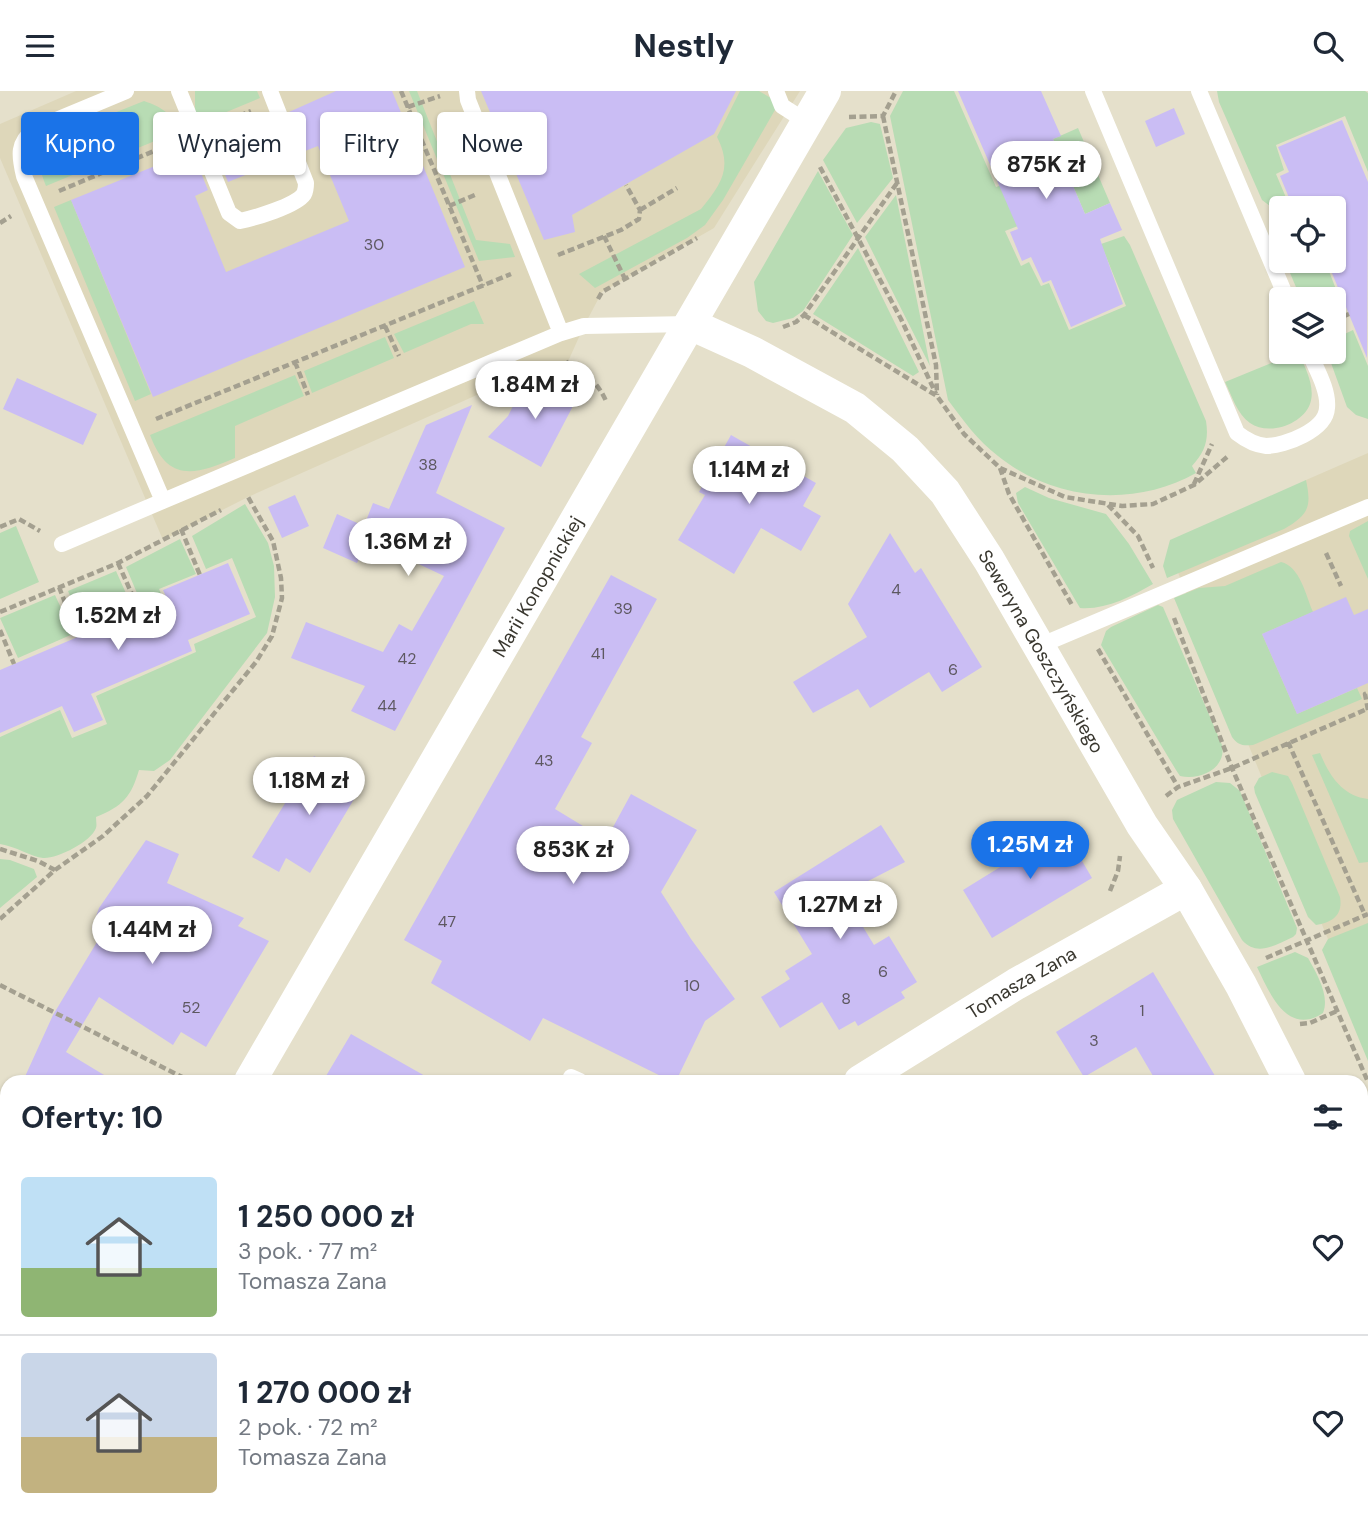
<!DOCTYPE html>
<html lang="pl">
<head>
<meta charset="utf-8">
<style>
  body { margin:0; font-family:"DM Sans",sans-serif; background:#f2f2f3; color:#1f2937; height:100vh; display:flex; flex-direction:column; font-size:26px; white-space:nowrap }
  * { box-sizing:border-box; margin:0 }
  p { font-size:23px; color:#747a83 }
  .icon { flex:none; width:38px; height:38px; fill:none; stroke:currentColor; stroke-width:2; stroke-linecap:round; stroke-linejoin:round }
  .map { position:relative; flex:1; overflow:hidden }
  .side { position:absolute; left:0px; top:984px; width:1368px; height:450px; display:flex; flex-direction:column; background:#fff; border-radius:21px 21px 0 0; box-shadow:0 2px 5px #0004 }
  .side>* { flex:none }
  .banner { position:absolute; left:21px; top:21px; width:700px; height:63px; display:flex; gap:14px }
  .tools { position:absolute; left:1269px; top:105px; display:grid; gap:14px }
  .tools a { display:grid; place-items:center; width:77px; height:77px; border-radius:7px; background:#fff; box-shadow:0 2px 5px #0004; font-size:35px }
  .price { position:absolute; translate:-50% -60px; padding:0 16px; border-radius:24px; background:#fff; color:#222; font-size:23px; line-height:46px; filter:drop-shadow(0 2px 4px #0008) }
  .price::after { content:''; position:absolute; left:50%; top:42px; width:21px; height:16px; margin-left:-10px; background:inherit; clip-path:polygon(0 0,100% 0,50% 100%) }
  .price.on { background:#1a73e8; color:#fff }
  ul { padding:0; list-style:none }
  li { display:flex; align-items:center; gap:21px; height:175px; padding:0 21px }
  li+li { border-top:2px solid #e0e1e3 }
  li span { display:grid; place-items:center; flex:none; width:196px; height:140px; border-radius:7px; color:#555 }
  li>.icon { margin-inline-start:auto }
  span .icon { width:84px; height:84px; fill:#fffc; stroke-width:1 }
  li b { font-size:30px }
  h2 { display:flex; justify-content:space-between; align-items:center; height:84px; padding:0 21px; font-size:30px }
  .pill { padding:0 24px; border-radius:7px; background:#fff; box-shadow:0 2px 5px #0004; font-size:24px; line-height:63px }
  .pill.on { background:#1a73e8; color:#fff }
  header { display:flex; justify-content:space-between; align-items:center; height:91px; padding:0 21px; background:#fff; font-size:32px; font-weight:700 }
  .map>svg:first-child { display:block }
  .built { fill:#ded7ba }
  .green { fill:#b8dcb4 }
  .building { fill:#cabdf4 }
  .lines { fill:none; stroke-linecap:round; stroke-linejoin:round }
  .path { stroke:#a4a090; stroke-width:4.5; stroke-dasharray:7 3.5; stroke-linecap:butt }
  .lane { stroke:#fff; stroke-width:16 }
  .street { stroke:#fff; stroke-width:32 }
  .secondary { stroke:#ecd7d5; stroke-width:38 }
  .labels { text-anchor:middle; stroke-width:6; stroke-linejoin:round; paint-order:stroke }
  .number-label { font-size:16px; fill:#5d5860 }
  .street-label { font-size:19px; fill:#39372f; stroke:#fff }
</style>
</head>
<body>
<header><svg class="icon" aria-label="menu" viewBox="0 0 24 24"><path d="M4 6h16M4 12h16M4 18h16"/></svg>Nestly<svg class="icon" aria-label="search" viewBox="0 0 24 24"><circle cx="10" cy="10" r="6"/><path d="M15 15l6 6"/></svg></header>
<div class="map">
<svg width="1368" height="1433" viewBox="0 0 1368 1433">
  <rect width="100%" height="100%" fill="#e5e0cb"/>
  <!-- built -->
  <path class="built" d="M76 0H800L714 137 602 201 584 235 566 275H542L248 406 163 449 0 67V33Z
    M1368 362V946L1170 462 1300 408 1306 389Z"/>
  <!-- green -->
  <path class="green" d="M195 0H257L260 7 200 32 195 20Z
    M409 0H417L476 149 510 153 515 166 479 170Z
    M740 0H759L779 12 723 109 705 134 687 147 595 197 579 183 701 118C721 94 733 77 717 46Z
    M903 0H954L996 96 1005 93 1023 133 1005 140 1021 175 1029 171 1041 195 1049 192 1069 239 1126 215 1101 153 1124 145 1130 154 1206 330C1209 349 1205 361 1192 375L1196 382C1134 417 1054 410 998 365 978 350 963 329 948 309L890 25Z
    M1217 0H1365L1368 2V81L1345 25 1276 54 1284 79 1276 83 1290 116 1281 117 1278 121 1262 109 1219 11Z
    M144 10C162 16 171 22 179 40L46 95C38 75 37 65 49 48Z
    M871 31 880 33 893 87 857 132 823 69 846 37Z
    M1078 37 1110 112 1085 123 1053 48Z
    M818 80 853 144 803 220 793 227 773 232 766 230 758 220 754 191Z
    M896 104 930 275 865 146Z
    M71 109 151 303 135 310 54 116Z
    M858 157 919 281 913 285 813 223Z
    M1285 170H1325L1341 211 1334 214V208H1301Z
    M474 210 484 233H471L404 262 394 243Z
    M1353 239 1368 275V328L1356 324 1347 316 1327 261H1334V248Z
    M385 246 394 267 312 302 304 280Z
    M1298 261C1305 276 1316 296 1310 313 1302 334 1268 345 1250 332 1237 323 1232 305 1225 291Z
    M295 284 304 305 235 335V367C195 384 168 392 150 344Z
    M1306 389C1312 417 1308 424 1284 438L1167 487 1163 475 1170 449Z
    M1025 396 1049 407 1106 423 1129 453 1153 493C1130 506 1106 519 1080 517L1018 412 1016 402Z
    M245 413 268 452 274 475 275 506 267 542 170 669 154 680 139 679C131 706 123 715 96 726 96 730 97 734 96 737 91 751 57 768 43 767 32 766 15 755 0 753V646L60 619 72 647 107 633 96 605 196 561 194 553 256 526 232 467 206 478 192 445Z
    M1368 430V488L1349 445 1350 440Z
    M16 435 39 491 0 508V442Z
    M180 448 196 483 159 498 162 505 142 514 126 476Z
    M1281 471C1300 475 1306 505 1313 521L1262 543 1297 623 1357 597 1362 608 1253 654C1242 655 1238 654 1232 646L1174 507 1199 497 1225 495Z
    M116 480 133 518 85 539 68 500Z
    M55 504 73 543 18 567 0 527Z
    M1158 514 1163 516 1222 654C1227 677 1200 690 1180 685L1176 679 1101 554 1106 540 1111 536Z
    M1320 662C1329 684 1342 705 1368 708V771L1359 772 1312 664Z
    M1272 681 1288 685 1292 692 1340 806C1343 824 1333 831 1316 834L1308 826 1255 702 1254 696 1259 687Z
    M1216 691 1230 692 1240 700 1297 837 1296 843 1293 846C1275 854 1257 866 1242 849L1173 728 1172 719 1177 709Z
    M0 768 10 769 34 778 37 786 0 817Z
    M1368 832V970L1322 859 1328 848Z
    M1295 861 1308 867C1317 883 1330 905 1323 922 1287 946 1269 901 1257 876Z
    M1368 1234V1251L1364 1253 1368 1261V1356L1362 1358V1237Z
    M170 1426H222L231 1433H181Z
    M425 1426H755L760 1433H424Z
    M985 1426H1046L1050 1433H988Z
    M1064 1426H1203L1187 1433H1067Z"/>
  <!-- building -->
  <path class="building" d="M336 0H392L465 176 153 306 71 109 192 60 208 99 195 105 226 181 349 130 318 55 305 60 289 21Z
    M481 0H736L714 43 572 124 575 141 544 149Z
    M958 0H1041L1061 45 1053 48 1085 123 1110 112 1122 139 1100 148 1123 213 1071 236 1051 189 1043 192 1031 166 1022 170 1010 141 1018 138Z
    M1174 17 1185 43 1156 56 1145 30Z
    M270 28 285 68 228 91 212 52Z
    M1342 29 1368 91 1367 267 1327 170H1334V117H1305L1302 110 1292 114 1280 85 1289 81 1278 56Z
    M17 287 97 323 83 354 3 318Z
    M554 287 565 293 573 315 541 376 488 346 508 325 521 299Z
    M472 314 436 402 505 437 395 640 351 620 365 595 291 567 306 531 383 561 399 533 412 540 444 485 368 449 357 472 323 457 337 423 364 435 373 412 389 418 426 334Z
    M731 344 816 392 803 415 821 425 801 460 761 437 734 483 678 449 705 404 699 401Z
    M295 404 309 435 282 447 268 416Z
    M890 442 915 482 921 477 982 576 942 601 929 581 870 617 858 598 813 622 793 591 867 546 848 513Z
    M228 472 250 523 188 549 192 560 91 603 103 629 74 641 62 615 0 642V579L167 508 163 499Z
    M611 484 657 508 581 646 592 652 555 718 606 749 631 703 697 739 661 801 691 848 735 908 705 930 676 990H671L543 927 530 950 431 892 442 870 404 849Z
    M1346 506 1354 524 1368 518V592L1297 623 1262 543Z
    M314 665 363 693 310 782 286 767 279 781 252 766Z
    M1071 732 1087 758 1078 763 1092 787 992 847 963 799Z
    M881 734 905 771 843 803 874 854 889 845 917 891 901 901 905 907 858 935 855 930 839 939 822 911 780 937 761 906 790 888 785 880 812 863 774 801Z
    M146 749 179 763 167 792 244 827 238 835 269 850 206 956 181 941 173 954 99 906 66 961 114 990H23L53 924 103 841 92 837 99 817Z
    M1153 881 1202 963 1218 990H1156L1136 956 1084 986 1056 941Z
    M351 943 434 990H323Z"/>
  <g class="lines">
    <!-- path -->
    <path class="path" d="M401 0 483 195
      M408 16 440 5
      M883 25 936 274 937 304
      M849 26 883 25 896 0
      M220 33 251 20
      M820 76 901 228 936 303
      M59 100 173 52
      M449 115 477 103
      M640 119 677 97
      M0 132 11 125
      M604 145 625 188
      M558 164 621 139 639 128 640 119 626 94
      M598 208 602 201 697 147
      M804 224 937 305 964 343 1000 377 1065 406 1122 415 1153 413 1194 394 1227 366
      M1334 229 1349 223
      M385 235 399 265
      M783 236 796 231 804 224 897 92
      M569 270 566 275C586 283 597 290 606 310
      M295 271 308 304
      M156 328 511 183
      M1000 377 1009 403 1072 514
      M1194 393 1212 353
      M1108 414 1138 445 1153 477
      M0 436 19 428 40 440
      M181 438 200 484
      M1326 462 1341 495
      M118 472 139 519
      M59 496 78 545
      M0 521 118 472 221 419
      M1174 527 1232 677 1368 991
      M0 539 14 573
      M1098 558 1178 696
      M1368 619 1365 603 1368 602
      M1288 651 1365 824
      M1166 705 1178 696 1232 677 1367 618
      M0 758 38 770 55 779
      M1110 800 1118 780 1120 765
      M0 828 55 779 103 745 147 705 256 571 272 545 282 507 281 487 273 450 248 406
      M1266 867 1368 823
      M0 894 190 990
      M1300 933 1310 932 1337 920
      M1362 1189 1368 1202
      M1362 1210 1368 1208
      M0 1358 7 1345
      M232 1426 242 1433
      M404 1426 412 1433
      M742 1426 746 1433
      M1056 1426 1060 1433
      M346 1433 386 1426
      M399 1433 401 1426
      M699 1433 702 1426
      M1199 1433 1214 1426"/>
    <!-- lane -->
    <path class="lane" d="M126 0 35 38C17 52 19 64 24 85L163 410 561 242 584 235 690 233
      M179 0 229 122 240 130C254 127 296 115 304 103 306 99 306 96 306 92L270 0
      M467 0 468 9 561 242
      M776 0 782 15 807 31
      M1093 0 1237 342C1246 349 1255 354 1266 355 1285 355 1326 339 1327 317 1329 299 1316 278 1309 261
      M1199 0 1287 208
      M62 453 163 410
      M1039 555 1368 416
      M571 986 580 990"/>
    <!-- street -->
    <g class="street">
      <path id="s1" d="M690 233 752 261 855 317 905 358 945 401 989 469 1142 734 1186 798 1241 894 1290 990"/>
      <path id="s2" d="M250 990 825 0"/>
      <path id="s3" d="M860 990 1016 893 1186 798"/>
      <path d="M1362 1131 1368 1144"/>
      <path d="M0 1416 7 1404"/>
    </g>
    <!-- secondary -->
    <path class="secondary" d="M1362 1395 1368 1392
      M1273 1433 1288 1426"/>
  </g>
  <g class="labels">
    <!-- number labels -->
    <g class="number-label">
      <text x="374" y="159">30</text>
      <text x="428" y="379">38</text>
      <text x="896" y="504">4</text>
      <text x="623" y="523">39</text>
      <text x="598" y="568">41</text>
      <text x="407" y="573">42</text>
      <text x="953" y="584">6</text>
      <text x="387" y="620">44</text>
      <text x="544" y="675">43</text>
      <text x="447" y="836">47</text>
      <text x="883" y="886">6</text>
      <text x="692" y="900">10</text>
      <text x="846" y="913">8</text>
      <text x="191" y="922">52</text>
      <text x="1142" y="925">1</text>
      <text x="1094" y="955">3</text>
    </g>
    <!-- street labels -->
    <g class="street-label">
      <text dy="7" stroke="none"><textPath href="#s2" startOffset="572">Marii Konopnickiej</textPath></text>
      <text dy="7" stroke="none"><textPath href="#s1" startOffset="495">Seweryna Goszczyńskiego</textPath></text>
      <text dy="7" stroke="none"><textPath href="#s3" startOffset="189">Tomasza Zana</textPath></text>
    </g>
  </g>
</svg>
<div class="tools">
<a><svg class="icon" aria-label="locate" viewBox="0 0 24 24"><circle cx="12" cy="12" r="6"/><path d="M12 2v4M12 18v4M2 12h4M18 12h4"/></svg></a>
<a><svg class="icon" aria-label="layers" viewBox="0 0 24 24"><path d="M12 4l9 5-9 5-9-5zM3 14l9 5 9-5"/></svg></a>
</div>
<b class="price" style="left:1046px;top:110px">875K zł</b>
<b class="price" style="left:535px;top:330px">1.84M zł</b>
<b class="price" style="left:749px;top:415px">1.14M zł</b>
<b class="price" style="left:408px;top:487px">1.36M zł</b>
<b class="price" style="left:118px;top:561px">1.52M zł</b>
<b class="price" style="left:309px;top:726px">1.18M zł</b>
<b class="price on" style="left:1030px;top:790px">1.25M zł</b>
<b class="price" style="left:573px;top:795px">853K zł</b>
<b class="price" style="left:840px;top:850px">1.27M zł</b>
<b class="price" style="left:152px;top:875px">1.44M zł</b>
<div class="banner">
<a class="pill on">Kupno</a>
<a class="pill">Wynajem</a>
<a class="pill">Filtry</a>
<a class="pill">Nowe</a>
</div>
<section class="side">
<h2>Oferty: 10<svg class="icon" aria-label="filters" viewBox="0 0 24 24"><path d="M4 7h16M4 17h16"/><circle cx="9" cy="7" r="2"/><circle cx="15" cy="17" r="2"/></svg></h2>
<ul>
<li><span style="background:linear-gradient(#bfe0f5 65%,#8fb573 0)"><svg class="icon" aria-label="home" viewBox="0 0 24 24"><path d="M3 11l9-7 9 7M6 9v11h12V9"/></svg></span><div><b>1 250 000 zł</b><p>3 pok. · 77 m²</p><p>Tomasza Zana</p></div><svg class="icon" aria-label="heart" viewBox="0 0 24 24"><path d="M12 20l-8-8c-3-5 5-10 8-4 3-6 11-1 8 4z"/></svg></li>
<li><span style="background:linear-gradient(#c9d6e8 60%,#c2b280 0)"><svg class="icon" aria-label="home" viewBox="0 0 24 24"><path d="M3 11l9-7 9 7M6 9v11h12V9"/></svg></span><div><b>1 270 000 zł</b><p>2 pok. · 72 m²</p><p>Tomasza Zana</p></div><svg class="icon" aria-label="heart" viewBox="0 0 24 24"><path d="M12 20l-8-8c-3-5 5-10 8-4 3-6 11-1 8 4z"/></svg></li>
</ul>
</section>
</div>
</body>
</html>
